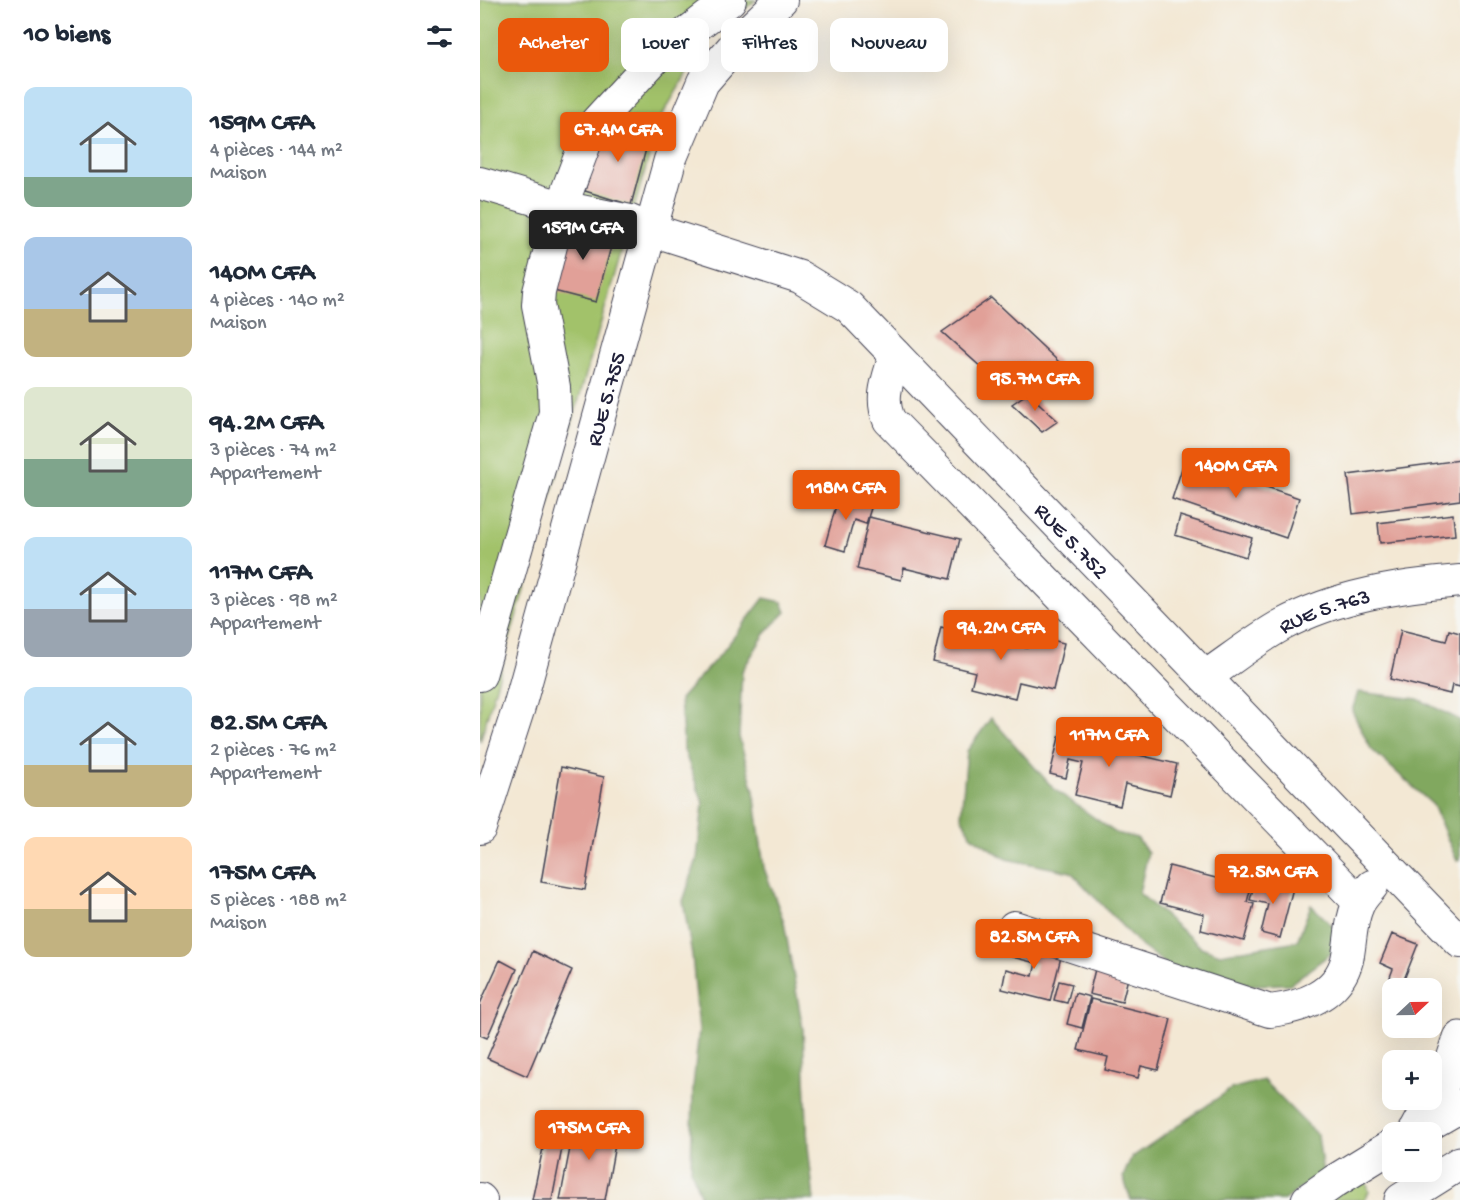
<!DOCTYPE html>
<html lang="fr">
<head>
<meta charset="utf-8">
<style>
  body { margin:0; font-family:"Gochi Hand",sans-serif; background:#f6f6f7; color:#1f2937; height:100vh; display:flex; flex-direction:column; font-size:22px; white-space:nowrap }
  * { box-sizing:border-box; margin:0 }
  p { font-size:20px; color:#747a83 }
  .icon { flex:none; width:33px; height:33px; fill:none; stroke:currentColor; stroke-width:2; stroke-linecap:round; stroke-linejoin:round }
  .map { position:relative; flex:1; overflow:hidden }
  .drawer { display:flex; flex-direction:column; background:#fff; width:480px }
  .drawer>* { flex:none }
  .guide { position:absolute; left:18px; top:18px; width:570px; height:54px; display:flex; gap:12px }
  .needle { width:39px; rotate:68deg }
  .controls { position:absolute; left:902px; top:978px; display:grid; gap:12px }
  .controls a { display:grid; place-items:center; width:60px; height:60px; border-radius:12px; background:#fff; box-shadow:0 6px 24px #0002; font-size:30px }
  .price { position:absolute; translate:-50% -51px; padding:0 14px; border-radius:6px; background:#ea580c; color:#fff; font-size:20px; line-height:39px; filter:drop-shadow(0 2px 3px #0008) }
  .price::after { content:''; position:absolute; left:50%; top:36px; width:18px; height:14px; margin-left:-9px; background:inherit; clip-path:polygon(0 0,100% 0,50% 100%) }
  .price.selected { background:#222; color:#fff }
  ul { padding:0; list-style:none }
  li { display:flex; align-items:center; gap:18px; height:150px; padding:0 24px }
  li span { display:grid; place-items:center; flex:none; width:168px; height:120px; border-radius:12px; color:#555 }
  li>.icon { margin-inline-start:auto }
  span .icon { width:72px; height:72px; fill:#fffc; stroke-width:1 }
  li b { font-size:26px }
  h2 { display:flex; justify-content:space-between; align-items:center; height:72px; padding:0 24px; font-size:26px }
  .tag { padding:0 21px; border-radius:12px; background:#fff; box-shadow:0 6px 24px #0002; font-size:21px; line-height:54px }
  .tag.selected { background:#ea580c; color:#fff }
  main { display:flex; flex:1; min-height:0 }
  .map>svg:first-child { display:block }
  .green { fill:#a2c26a; stroke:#627252; stroke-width:1.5 }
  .forest { fill:#81a85e; stroke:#52654c; stroke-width:1.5 }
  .building { fill:#e1a098 }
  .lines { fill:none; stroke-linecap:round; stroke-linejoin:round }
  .minor-casing { stroke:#414052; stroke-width:34 }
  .highway-casing { stroke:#414052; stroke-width:35 }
  .minor { stroke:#fff; stroke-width:32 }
  .highway { stroke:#fff; stroke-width:33 }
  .labels { text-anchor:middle; stroke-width:5; stroke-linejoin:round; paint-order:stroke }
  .street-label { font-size:22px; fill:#22223b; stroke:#f6f6f2 }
</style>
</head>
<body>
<main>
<section class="drawer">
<h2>10 biens<svg class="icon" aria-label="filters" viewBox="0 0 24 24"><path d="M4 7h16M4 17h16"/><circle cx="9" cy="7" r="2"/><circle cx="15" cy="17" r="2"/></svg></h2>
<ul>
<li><span style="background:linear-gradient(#bfe0f5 75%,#7fa58c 0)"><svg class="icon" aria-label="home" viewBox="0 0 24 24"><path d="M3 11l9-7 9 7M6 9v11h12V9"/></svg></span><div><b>159M CFA</b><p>4 pièces · 144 m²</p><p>Maison</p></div></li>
<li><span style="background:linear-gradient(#a9c7e8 60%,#c2b280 0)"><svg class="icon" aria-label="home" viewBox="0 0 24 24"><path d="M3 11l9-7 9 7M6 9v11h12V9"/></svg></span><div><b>140M CFA</b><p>4 pièces · 140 m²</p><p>Maison</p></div></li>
<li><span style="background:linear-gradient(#dfe7d0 60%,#7fa58c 0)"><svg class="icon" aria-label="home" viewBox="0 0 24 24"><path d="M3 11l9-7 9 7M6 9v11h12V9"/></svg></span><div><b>94.2M CFA</b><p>3 pièces · 74 m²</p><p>Appartement</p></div></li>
<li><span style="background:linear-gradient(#bfe0f5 60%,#9aa5b1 0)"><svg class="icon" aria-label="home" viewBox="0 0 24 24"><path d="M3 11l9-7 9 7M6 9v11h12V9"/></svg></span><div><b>117M CFA</b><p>3 pièces · 98 m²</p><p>Appartement</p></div></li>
<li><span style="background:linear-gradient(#bfe0f5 65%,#c2b280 0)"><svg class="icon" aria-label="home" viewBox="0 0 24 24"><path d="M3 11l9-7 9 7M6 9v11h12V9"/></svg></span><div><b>82.5M CFA</b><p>2 pièces · 76 m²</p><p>Appartement</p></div></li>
<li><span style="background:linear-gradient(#ffd9b3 60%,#c2b280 0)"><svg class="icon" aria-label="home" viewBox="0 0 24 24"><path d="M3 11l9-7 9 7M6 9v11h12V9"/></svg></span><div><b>175M CFA</b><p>5 pièces · 188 m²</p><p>Maison</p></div></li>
</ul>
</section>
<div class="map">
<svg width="980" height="1200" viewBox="0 0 980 1200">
  <rect width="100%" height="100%" fill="#f6f6f2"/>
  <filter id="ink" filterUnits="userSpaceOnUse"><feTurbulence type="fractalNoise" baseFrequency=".0167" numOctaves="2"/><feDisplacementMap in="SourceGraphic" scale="12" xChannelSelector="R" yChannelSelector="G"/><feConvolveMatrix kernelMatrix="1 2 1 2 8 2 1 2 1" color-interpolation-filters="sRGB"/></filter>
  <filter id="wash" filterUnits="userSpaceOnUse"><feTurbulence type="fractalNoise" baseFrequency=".008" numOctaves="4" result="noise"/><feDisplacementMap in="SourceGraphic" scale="24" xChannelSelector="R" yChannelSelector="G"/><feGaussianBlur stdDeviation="1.35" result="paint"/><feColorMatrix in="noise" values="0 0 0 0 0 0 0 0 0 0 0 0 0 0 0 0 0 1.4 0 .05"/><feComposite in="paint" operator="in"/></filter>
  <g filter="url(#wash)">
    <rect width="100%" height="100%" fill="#f3e8d4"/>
    <!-- green -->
    <path class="green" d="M0 0H276L227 39 179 121 0 742Z
      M881 1180 887 1184 889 1192 884 1200H846Z"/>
    <!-- forest -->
    <path class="forest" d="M284 598 302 602 306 612 286 632 262 671 259 737 274 791 284 868 304 922 323 1029 328 1146 334 1200H222L211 1170 213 1087 219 1030 212 955 203 901 217 859 223 803 204 750 200 699 243 651Z
      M878 692 938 699 980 720V860L977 861 953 805 891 749 872 711Z
      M511 718 574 789 636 833 657 838 668 853 659 893 721 947 740 954 817 941 831 905 858 931 857 949 810 984 772 985 694 970 661 946 591 872 526 859 491 836 481 816 487 751Z
      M783 1080 838 1136 843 1173 804 1200H651L643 1177 651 1158 751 1089Z"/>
    <g id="blocks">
      <!-- building -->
      <path class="building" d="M124 121 170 134 151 205 105 191Z
        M90 219 135 232 116 302 70 290Z
        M511 298 579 362 562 379 533 396 462 332Z
        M548 393 578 421 562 432 532 404Z
        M705 459 819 498 806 538 692 499Z
        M980 460V500L873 514 868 475Z
        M359 495 392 505 386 524 374 520 365 551 345 545Z
        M973 514 975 535 900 543 898 523Z
        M700 516 772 538 766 557 695 535Z
        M389 517 480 539 470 579 424 568 421 580 377 569Z
        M461 627 547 648 551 635 584 643 573 690 539 682 535 698 491 687 495 672 453 662Z
        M921 630 966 641 969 630 980 633V687L972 685 970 694 910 679Z
        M582 725 623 735 621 746 697 764 690 795 645 784 640 806 595 795 603 763 590 760 586 778 570 774Z
        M81 767 124 777 105 890 61 882Z
        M689 866 771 887 767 902 774 904 764 941 721 930 724 914 680 903Z
        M776 878 813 888 800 938 781 933 788 904 770 900Z
        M912 934 938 944 923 982 910 977 913 969 900 963Z
        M537 937 583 949 570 1001 522 989 526 969 553 976 556 963 532 957Z
        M53 951 92 970 47 1076 7 1058Z
        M20 960 37 969 7 1038 0 1035V1004Z
        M615 969 648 978 642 1002 609 994Z
        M579 981 592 984 587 1003 574 1000Z
        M595 993 610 997 602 1028 587 1024Z
        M611 999 691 1019 678 1070 661 1066 658 1078 625 1070 628 1057 598 1050Z
        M96 1117 138 1128 125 1200H80Z
        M66 1134 84 1138 72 1200H52Z"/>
    </g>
  </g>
  <g filter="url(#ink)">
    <use href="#blocks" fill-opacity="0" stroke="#414052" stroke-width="1.5"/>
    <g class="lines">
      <defs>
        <g id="minor">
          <path id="s1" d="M0 183 81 207 150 221 172 230 320 277 369 307 980 942"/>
          <path d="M415 355C409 378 399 396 409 420L879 902"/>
          <path d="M0 675 75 413 74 387 58 305 59 292 81 207 109 133 117 121 177 56 250 0"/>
          <path id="s2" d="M725 677C750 660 775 640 802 625 856 596 919 586 980 581"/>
          <path id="s3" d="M0 828 39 707 190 160 223 82 262 37 301 0"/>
          <path d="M534 927 790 1011C822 1007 857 996 867 960 871 942 870 922 878 905 881 898 887 892 892 886"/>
          <path d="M0 1199 1 1200"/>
        </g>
        <path id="highway" d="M936 1131 970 1068 980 1038
          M935 1132 980 1106
          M828 1200 855 1181 912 1146
          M921 1200 980 1163"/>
      </defs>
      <!-- minor casing -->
      <use href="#minor" class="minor-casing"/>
      <!-- highway casing -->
      <use href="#highway" class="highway-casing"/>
      <!-- minor -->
      <use href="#minor" class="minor"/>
      <!-- highway -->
      <use href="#highway" class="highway"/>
    </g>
  </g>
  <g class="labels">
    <!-- street labels -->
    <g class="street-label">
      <text dy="8" stroke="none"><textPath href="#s3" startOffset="447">RUE 5.755</textPath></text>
      <text dy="8" stroke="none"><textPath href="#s1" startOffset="714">RUE 5.752</textPath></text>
      <text dy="8" stroke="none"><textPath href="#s2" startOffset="138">RUE 5.763</textPath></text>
    </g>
  </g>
</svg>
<div class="controls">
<a><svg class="needle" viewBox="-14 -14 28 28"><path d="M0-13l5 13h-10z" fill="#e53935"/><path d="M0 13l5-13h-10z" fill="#747a83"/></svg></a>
<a>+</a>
<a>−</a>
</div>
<b class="price" style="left:138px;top:163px">67.4M CFA</b>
<b class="price selected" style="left:103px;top:261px">159M CFA</b>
<b class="price" style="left:555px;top:412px">95.7M CFA</b>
<b class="price" style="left:756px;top:499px">140M CFA</b>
<b class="price" style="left:366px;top:521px">118M CFA</b>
<b class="price" style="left:521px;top:661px">94.2M CFA</b>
<b class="price" style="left:629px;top:768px">117M CFA</b>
<b class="price" style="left:793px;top:905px">72.5M CFA</b>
<b class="price" style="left:554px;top:970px">82.5M CFA</b>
<b class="price" style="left:109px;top:1161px">175M CFA</b>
<div class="guide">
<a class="tag selected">Acheter</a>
<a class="tag">Louer</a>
<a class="tag">Filtres</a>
<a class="tag">Nouveau</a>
</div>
</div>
</main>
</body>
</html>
